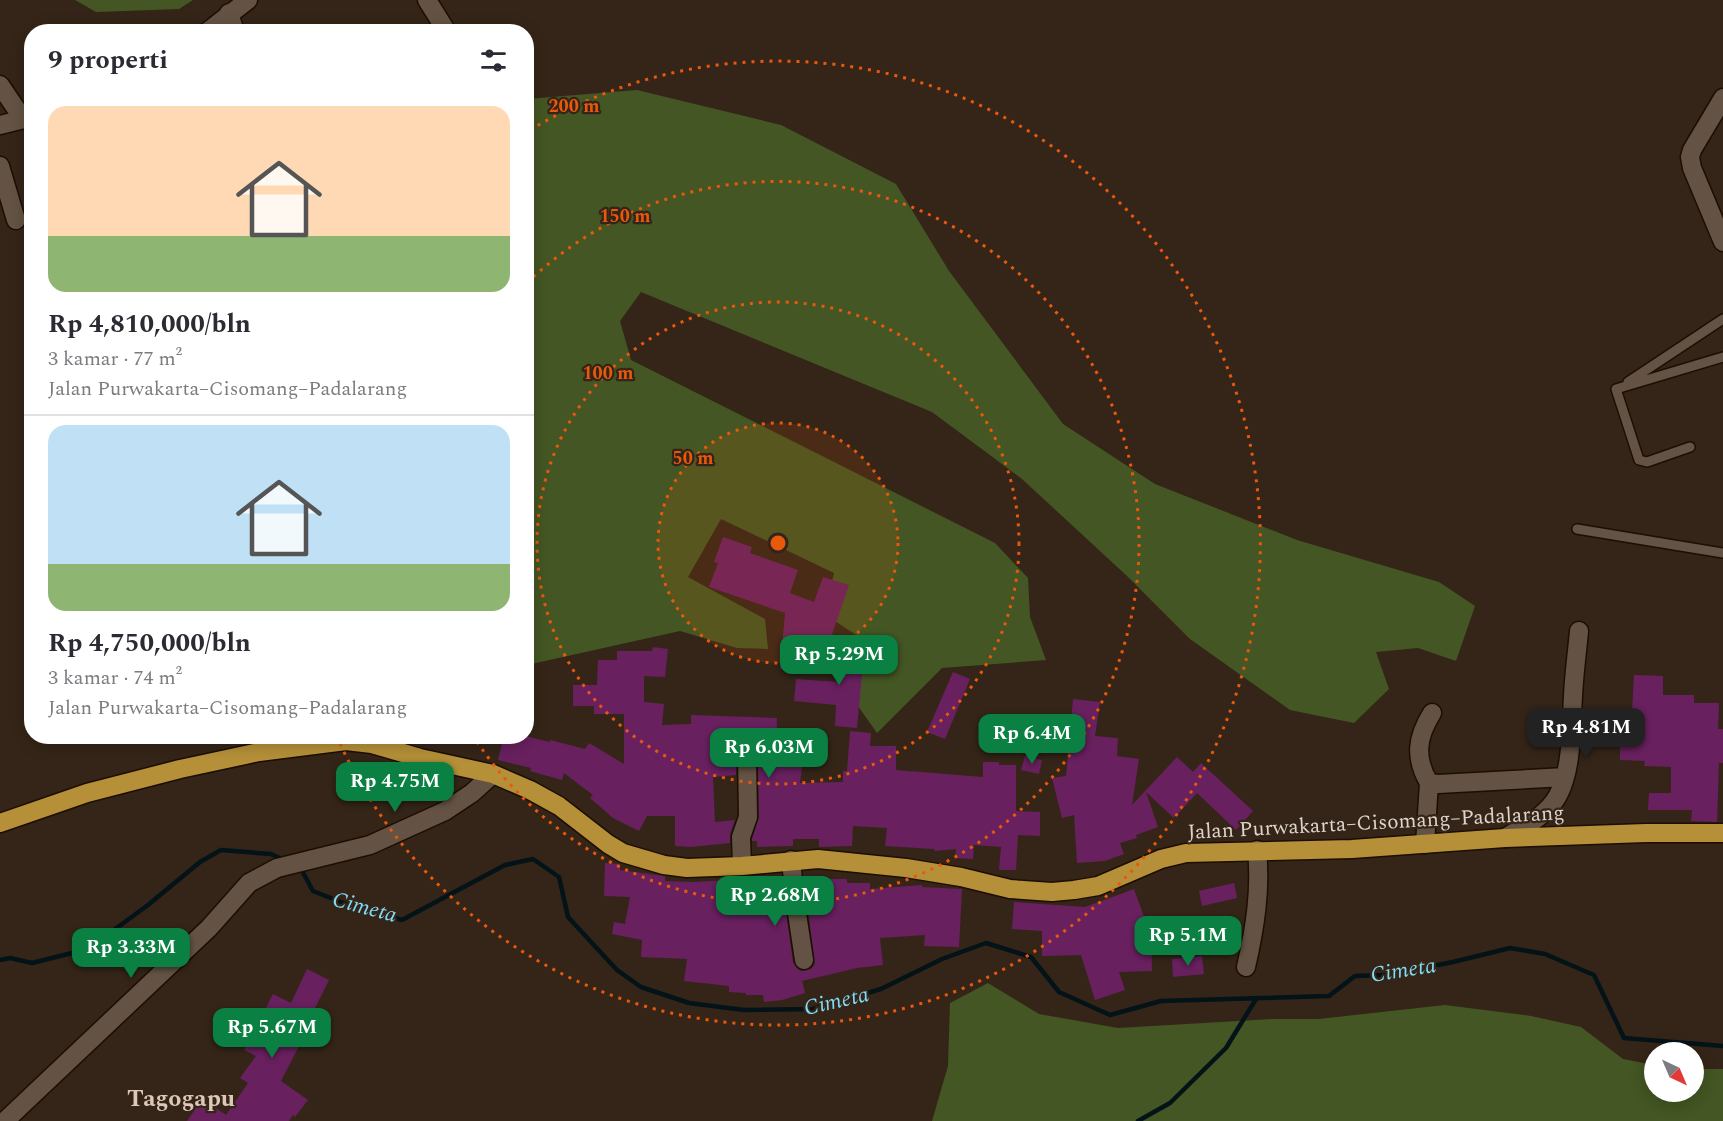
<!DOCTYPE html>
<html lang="id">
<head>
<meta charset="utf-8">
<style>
  body { margin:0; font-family:Spectral,serif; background:#f2f2f3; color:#2b2b33; height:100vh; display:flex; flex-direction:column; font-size:22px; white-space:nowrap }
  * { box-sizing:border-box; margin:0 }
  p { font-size:20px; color:#7c7c81 }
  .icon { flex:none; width:33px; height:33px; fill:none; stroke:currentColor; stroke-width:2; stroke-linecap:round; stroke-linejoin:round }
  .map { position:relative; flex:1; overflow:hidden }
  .side { position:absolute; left:24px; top:24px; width:510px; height:720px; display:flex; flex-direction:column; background:#fff; border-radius:24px; box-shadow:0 3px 15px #0003 }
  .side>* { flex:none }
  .needle { width:39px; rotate:136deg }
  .tools { position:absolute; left:1644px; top:1042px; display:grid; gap:12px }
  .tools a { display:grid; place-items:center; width:60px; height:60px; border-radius:50%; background:#fff; box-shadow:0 3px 15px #0003; font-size:30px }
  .price { position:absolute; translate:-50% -51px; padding:0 14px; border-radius:12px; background:#0b8043; color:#fff; font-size:20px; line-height:39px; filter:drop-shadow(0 2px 3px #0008) }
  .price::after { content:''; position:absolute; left:50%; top:36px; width:18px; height:14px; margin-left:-9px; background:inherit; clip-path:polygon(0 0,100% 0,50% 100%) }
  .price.active { background:#222; color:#fff }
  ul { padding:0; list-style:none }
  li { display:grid; align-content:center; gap:12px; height:318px; padding:0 24px }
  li+li { border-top:2px solid #e1e1e2 }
  li span { display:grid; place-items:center; height:186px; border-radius:18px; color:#555 }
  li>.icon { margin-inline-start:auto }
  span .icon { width:108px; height:108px; fill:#fffc; stroke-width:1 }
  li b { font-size:26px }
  h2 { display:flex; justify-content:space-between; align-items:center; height:72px; padding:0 24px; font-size:26px }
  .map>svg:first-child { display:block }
  .green { fill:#445623 }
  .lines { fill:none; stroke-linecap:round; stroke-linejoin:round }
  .stream { stroke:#031318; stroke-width:4.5 }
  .building { fill:#69205f }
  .lane-casing { stroke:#1c0e03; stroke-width:12 }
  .street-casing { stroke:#1c0e03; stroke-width:21 }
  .highway-casing { stroke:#1c0e03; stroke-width:21 }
  .lane { stroke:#645344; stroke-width:9 }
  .street { stroke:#645344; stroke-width:18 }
  .highway { stroke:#b69039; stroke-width:18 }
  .ring { fill:none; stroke:#e8590c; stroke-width:3; stroke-dasharray:3 6 }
  .labels { text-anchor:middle; stroke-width:4.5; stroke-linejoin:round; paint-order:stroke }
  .street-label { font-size:21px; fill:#ded4cb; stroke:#352518 }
  .water-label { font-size:22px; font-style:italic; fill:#80dcf7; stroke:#352518 }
  .quarter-label { font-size:24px; font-weight:bold; fill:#dcc8b7; stroke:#352518 }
  .centre { fill:#e8590c; stroke:#352518; stroke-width:3 }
  .ring-label { font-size:18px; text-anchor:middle; font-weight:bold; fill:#e8590c; stroke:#352518; stroke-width:4.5; stroke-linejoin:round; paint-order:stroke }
</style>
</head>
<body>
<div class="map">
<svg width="1723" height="1121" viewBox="0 0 1723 1121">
  <rect width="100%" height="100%" fill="#352518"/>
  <!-- green -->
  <path class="green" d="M75 0H193L179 9 96 12Z
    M637 90 781 125 896 184 949 271 1063 424 1155 484 1297 540 1439 582 1475 606 1456 661 1418 648 1376 652 1389 689 1354 723 1290 710 1190 639 1127 576 1022 479 932 412 641 292 620 321 631 360 995 543 1028 578 1030 617 1046 660 942 668 877 733 853 699 870 644 824 614 834 573 721 519 688 577 765 619 768 649 737 648 680 631 527 665V99Z
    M988 983 1039 1014 1118 1028 1274 1019H1319L1445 1005 1531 1016 1581 1027 1623 1059 1654 1065V1092H1694V1069H1723V1121H932L948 1066 950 1003Z"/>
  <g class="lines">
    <!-- stream -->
    <path class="stream" d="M300 867 313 891 351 906 402 920 505 865 533 859 559 877 568 917 617 970 641 987 689 1003 744 1010 813 1009 881 989 942 959 986 943 1031 957 1059 992 1110 1015 1161 1001 1329 996 1355 976 1388 975 1453 962 1510 948 1545 954 1594 975 1624 1038 1723 1046
      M0 960 10 958 32 963 88 949 148 905 200 862 221 850 271 854 284 860
      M1138 1121 1170 1103 1226 1048 1256 999"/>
  </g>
  <!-- building -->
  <path class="building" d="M723 537 752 547 750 553 798 570 790 593 814 602 823 577 849 585 828 646 801 644 799 670 780 669 785 613 709 587 718 563 714 562Z
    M842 639 865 641 857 728 835 726 836 705 794 701 796 679 838 682Z
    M653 647 668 649 665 677 644 676V702L664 704 662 725 691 724V715L777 718 776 749 804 752 800 783 843 782V771H847L850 731 871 733 870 746H896V770L983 777V762H999V765H1016V811L1040 812V836L1018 835 1016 870H999L1001 847 974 845 973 859 955 858 956 849 935 851 934 849 885 846 887 828 853 826 852 846 819 847V839H793V846L757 847V841H752V839L759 817 758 756 753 747 746 745 737 751 736 775 713 777 715 822 735 820 730 834V843L691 847 675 846V816H647L639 831 613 818 590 798 593 795 564 773 562 780 530 771 531 768 498 760 504 736H525L550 742V740L585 749 589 743 624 764V714H594V706H573V685H597L598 660H617V651H652Z
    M953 672 970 679 945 739 927 732Z
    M1634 675 1663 676V695H1694V703H1719L1718 729H1723V763H1719L1717 822 1691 821 1692 810H1648L1649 793H1671V767L1644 766 1645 761 1620 760V747H1627L1628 711H1632Z
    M1073 699 1100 702 1095 736 1118 738 1117 756 1139 759 1132 805 1177 757 1193 772 1201 763 1253 811 1236 830 1197 793 1174 818 1146 792 1158 827 1136 835 1137 838 1120 843 1124 854 1105 861 1077 863 1074 815 1062 818 1052 778 1066 776Z
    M1025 756 1042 760 1039 774 1021 770Z
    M605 863 620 864V870L665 876V881L694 882 781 877 793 962 796 967 800 971 811 969 815 964 805 887 818 886V879H847V883H870V889L922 885V887L962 889 959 947 924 946 925 935 880 938 883 965 857 968 802 981 805 993 782 1000 764 1002 763 995H746V993L729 992V986L684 981 687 959 641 957 642 940 612 934 614 922 625 924 630 897 604 896Z
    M1234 883 1237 898 1202 906 1199 891Z
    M1134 889 1148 928H1151L1152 971 1119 972 1125 990 1095 1000 1081 955 1042 956V931L1012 929 1014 902 1085 907Z
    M1202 956 1204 974 1173 977 1172 959Z
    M307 969 329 980 312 1014 315 1015 281 1081 308 1100 295 1117 293 1115 289 1121H187L202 1099 226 1115 248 1083 240 1078 256 1056 244 1050 273 994 291 1003Z"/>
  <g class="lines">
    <defs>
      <path id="lane" d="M1628 382 1723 319
        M1690 447 1647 462 1639 460 1616 389 1723 357
        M1577 529 1723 553"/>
      <path id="street" d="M427 0 447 32
        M229 13 235 32
        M207 32 248 0
        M0 85 23 119
        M1723 98 1692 150 1690 157 1692 168 1723 242
        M0 125 32 117
        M0 166 16 220
        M1432 713C1417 737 1414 757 1429 783L1438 784 1565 777
        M1505 838C1521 828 1541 819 1553 803 1573 778 1571 726 1573 696 1574 674 1577 653 1579 631
        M1425 844 1429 783
        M791 860 795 900 804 960
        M742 866 741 837 748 817 747 756
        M1246 967C1255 928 1261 890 1257 850
        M5 1121 209 928 249 883 277 868 370 845 445 811 472 793 493 774"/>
      <path id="highway" d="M0 823 87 793 180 769 259 752 346 741 372 744 420 758 493 774 530 790 559 806 608 844 623 853 664 865 687 868 742 866 818 859 906 868 961 877 1010 889 1052 892 1074 890 1098 886 1161 859 1186 853 1352 849 1505 838 1646 833H1723"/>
    </defs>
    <!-- lane casing -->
    <use href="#lane" class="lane-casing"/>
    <!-- street casing -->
    <use href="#street" class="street-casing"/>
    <!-- highway casing -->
    <use href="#highway" class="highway-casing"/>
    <!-- lane -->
    <use href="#lane" class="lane"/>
    <!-- street -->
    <use href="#street" class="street"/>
    <!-- highway -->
    <use href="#highway" class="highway"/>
  </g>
  <!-- distance rings -->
  <circle cx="778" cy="543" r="120" fill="#e8590c" fill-opacity=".12"/>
  <g class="ring">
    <circle cx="778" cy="543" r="120"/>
    <circle cx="778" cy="543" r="241"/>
    <path d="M527 283A361 361 0 1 1 474 737"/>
    <path d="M530 130A482 482 0 1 1 338 739"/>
  </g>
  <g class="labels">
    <!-- street labels -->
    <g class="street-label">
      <text transform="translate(1376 822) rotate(-3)" y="7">Jalan Purwakarta–Cisomang–Padalarang</text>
    </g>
    <!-- water labels -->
    <g class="water-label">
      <text transform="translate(365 906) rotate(15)" y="8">Cimeta</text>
      <text transform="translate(1403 969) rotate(-9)" y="8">Cimeta</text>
      <text transform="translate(836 1000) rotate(-13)" y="8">Cimeta</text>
    </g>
    <!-- quarter labels -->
    <g class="quarter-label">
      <text x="181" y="1106">Tagogapu</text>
    </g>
  </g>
  <circle cx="778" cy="543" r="9" class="centre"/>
  <g class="ring-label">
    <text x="574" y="112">200 m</text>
    <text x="625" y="222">150 m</text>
    <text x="608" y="379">100 m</text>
    <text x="693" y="464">50 m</text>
  </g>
</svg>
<div class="tools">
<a><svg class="needle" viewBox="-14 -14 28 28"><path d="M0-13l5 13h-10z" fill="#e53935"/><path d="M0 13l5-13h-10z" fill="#7c7c81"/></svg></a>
</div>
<b class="price" style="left:839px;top:686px">Rp 5.29M</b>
<b class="price active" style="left:1586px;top:759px">Rp 4.81M</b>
<b class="price" style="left:1032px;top:765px">Rp 6.4M</b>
<b class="price" style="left:769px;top:779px">Rp 6.03M</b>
<b class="price" style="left:395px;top:813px">Rp 4.75M</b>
<b class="price" style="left:775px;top:927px">Rp 2.68M</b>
<b class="price" style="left:1188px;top:967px">Rp 5.1M</b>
<b class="price" style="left:131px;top:979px">Rp 3.33M</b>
<b class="price" style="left:272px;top:1059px">Rp 5.67M</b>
<section class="side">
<h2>9 properti<svg class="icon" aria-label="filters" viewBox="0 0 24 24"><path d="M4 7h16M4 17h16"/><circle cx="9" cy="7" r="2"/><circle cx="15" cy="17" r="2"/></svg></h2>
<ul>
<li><span style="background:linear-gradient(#ffd9b3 70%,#8fb573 0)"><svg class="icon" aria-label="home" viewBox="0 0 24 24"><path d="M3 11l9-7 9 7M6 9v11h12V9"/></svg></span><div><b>Rp 4,810,000/bln</b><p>3 kamar · 77 m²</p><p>Jalan Purwakarta–Cisomang–Padalarang</p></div></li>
<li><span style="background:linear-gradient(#bfe0f5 75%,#8fb573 0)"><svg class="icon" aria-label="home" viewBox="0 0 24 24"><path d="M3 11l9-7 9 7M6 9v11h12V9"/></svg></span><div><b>Rp 4,750,000/bln</b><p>3 kamar · 74 m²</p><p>Jalan Purwakarta–Cisomang–Padalarang</p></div></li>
</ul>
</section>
</div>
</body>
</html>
